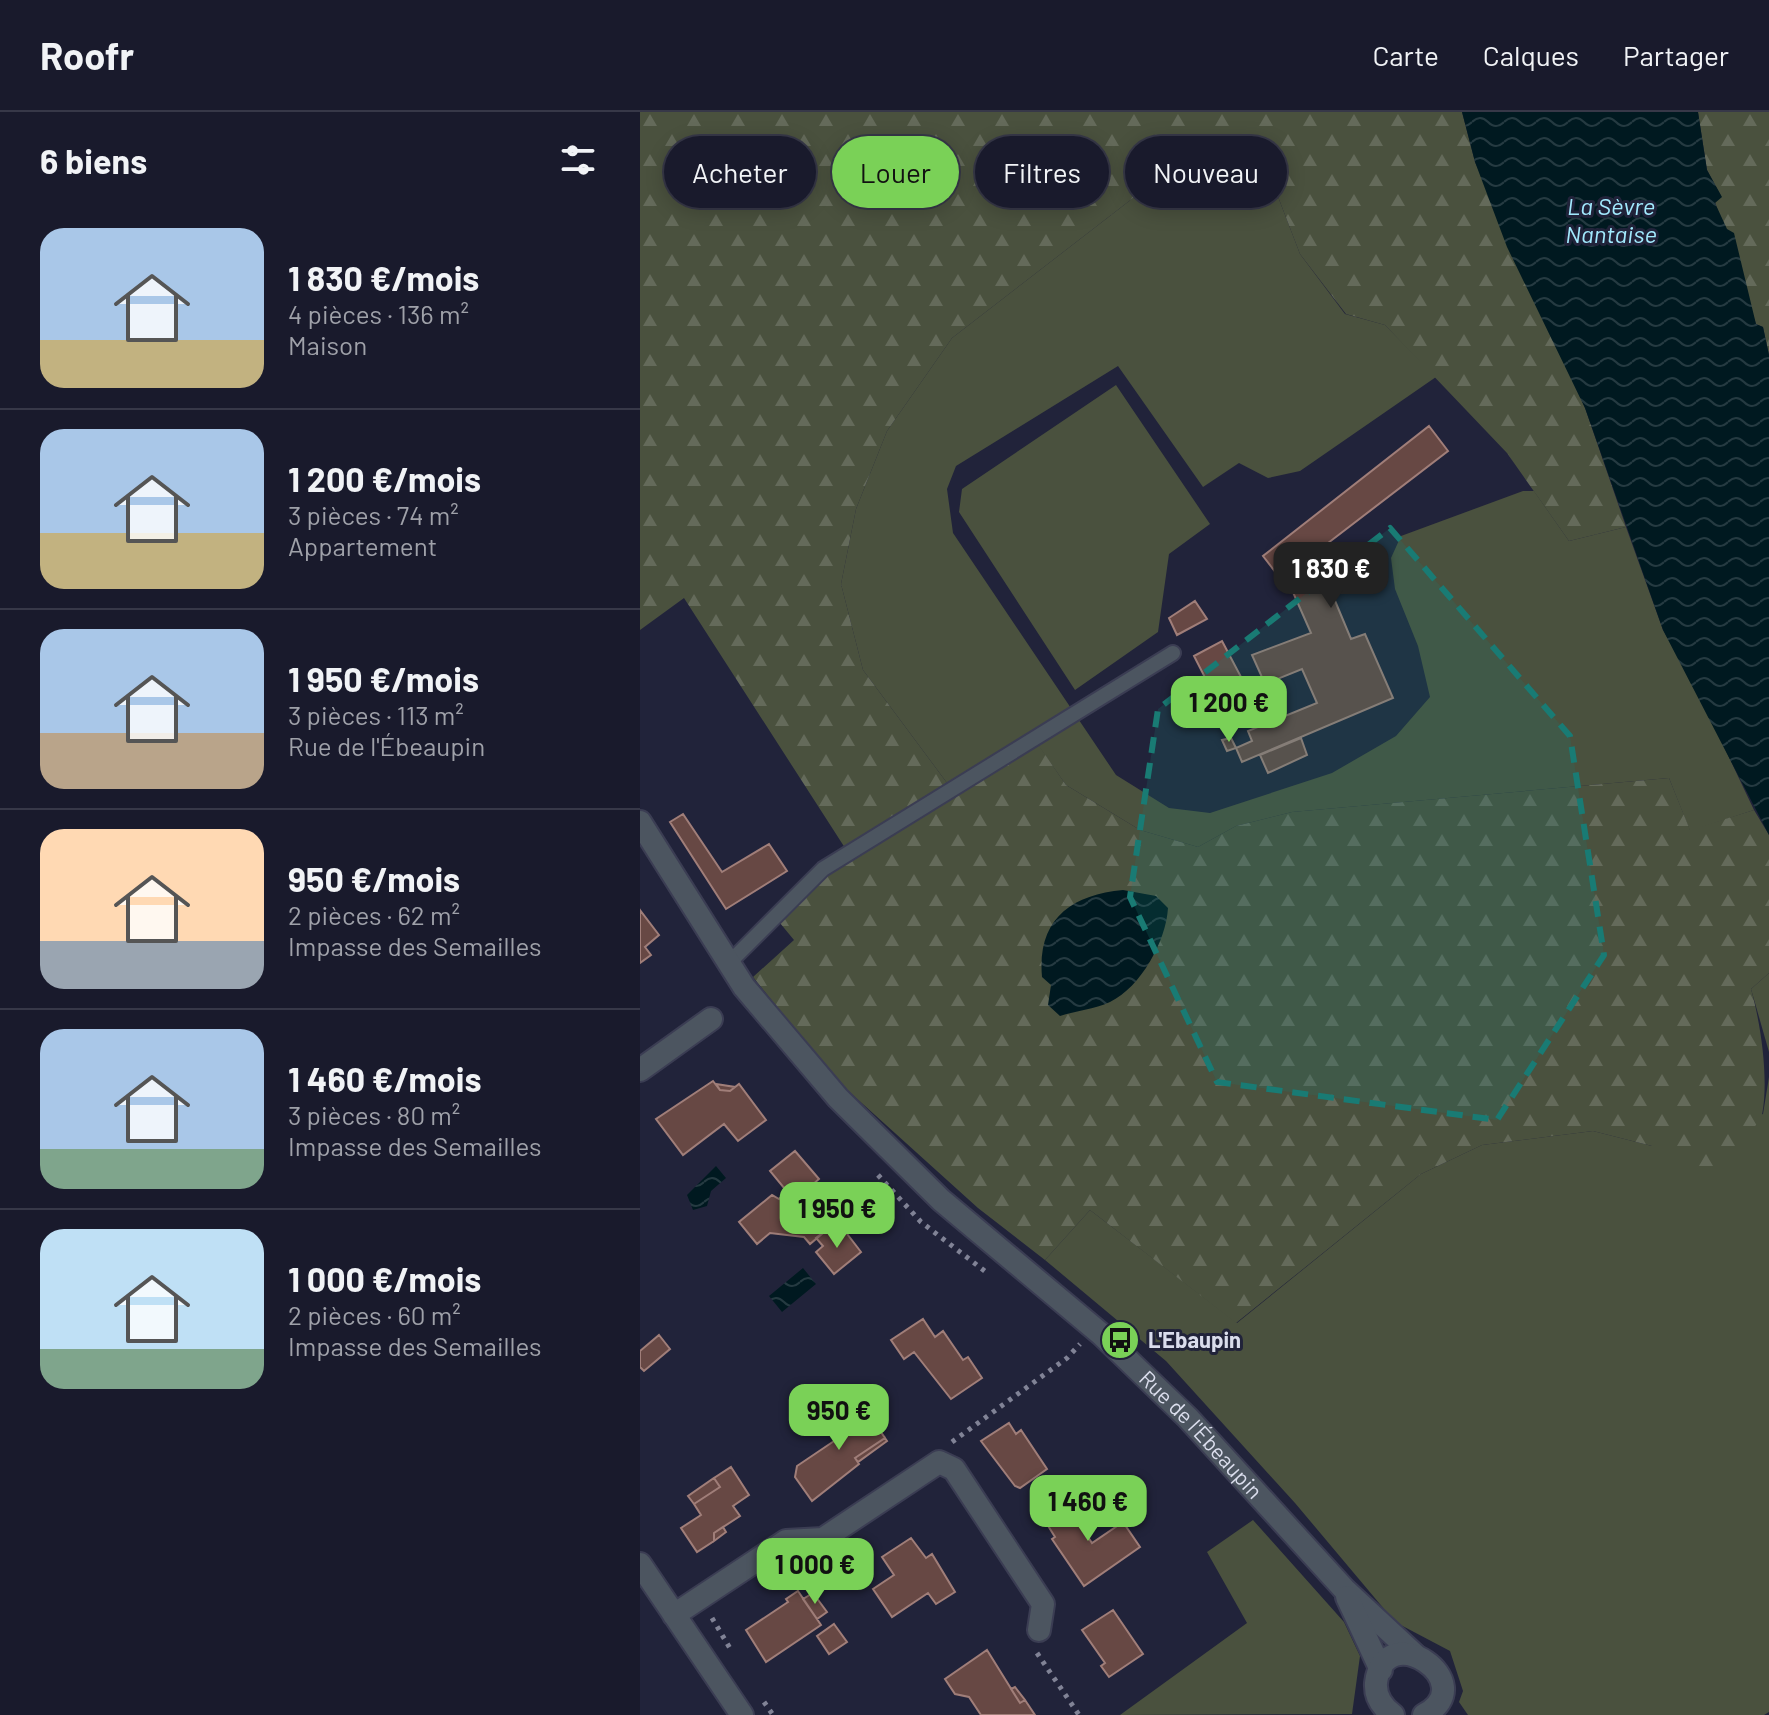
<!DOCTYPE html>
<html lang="fr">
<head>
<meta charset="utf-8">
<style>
  body { margin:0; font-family:Barlow,sans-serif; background:#222334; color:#f1f3f6; height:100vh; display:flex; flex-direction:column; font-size:30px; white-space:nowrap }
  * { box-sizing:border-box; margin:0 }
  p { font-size:26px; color:#9fa1a9 }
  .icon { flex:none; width:44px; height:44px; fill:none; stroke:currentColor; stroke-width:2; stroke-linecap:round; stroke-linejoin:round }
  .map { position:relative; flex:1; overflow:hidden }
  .drawer { display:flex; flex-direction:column; background:#191a2c; width:640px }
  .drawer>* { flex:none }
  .top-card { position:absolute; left:24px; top:24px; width:760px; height:72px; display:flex; gap:16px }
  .price { position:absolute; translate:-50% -68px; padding:0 18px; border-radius:16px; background:#7ad157; color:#111; font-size:26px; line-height:52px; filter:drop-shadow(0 2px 4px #0008) }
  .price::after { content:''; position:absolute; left:50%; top:48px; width:24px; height:18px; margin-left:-12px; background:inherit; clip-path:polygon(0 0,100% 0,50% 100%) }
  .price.selected { background:#222; color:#fff }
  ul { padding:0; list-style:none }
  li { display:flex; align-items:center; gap:24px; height:200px; padding:0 40px }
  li+li { border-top:2px solid #373848 }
  li span { display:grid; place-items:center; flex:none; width:224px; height:160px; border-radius:24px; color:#555 }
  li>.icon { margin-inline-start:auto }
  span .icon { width:96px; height:96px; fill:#fffc; stroke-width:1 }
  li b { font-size:34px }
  h2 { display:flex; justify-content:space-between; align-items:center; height:96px; padding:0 40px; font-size:34px }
  .pill { padding:0 28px; border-radius:36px; background:#191a2c; box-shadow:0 4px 20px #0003,0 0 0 2px #373848; font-size:28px; line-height:72px }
  .pill.selected { background:#7ad157; color:#111 }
  header { display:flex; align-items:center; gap:48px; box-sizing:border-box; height:112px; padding:0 40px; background:#191a2c; border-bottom:2px solid #373848 }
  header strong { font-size:38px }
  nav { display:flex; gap:44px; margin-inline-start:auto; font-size:28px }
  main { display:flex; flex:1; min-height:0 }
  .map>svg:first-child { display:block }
  .green { fill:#4a513e }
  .forest { fill:url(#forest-firs) }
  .water { fill:url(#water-waves) }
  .building { fill:#674844; stroke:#a07e79; stroke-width:2 }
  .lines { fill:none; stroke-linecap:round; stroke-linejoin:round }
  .service-casing { stroke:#3b3d53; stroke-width:18 }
  .minor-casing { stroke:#3b3d53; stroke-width:26 }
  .tertiary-casing { stroke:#3b3d53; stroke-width:26 }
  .path { stroke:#818396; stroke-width:5; stroke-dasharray:4 6; stroke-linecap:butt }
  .service { stroke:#4c5560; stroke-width:14 }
  .minor { stroke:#4c5560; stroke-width:22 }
  .tertiary { stroke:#4c5560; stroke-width:22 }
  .marked { fill:#197b74; fill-opacity:0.2; stroke:#197b74; stroke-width:6; stroke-dasharray:16 10; stroke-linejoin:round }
  .labels { text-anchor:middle; stroke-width:6; stroke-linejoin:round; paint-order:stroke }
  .poi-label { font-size:22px; font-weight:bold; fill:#daddec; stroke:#21233a; text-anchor:start }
  .street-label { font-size:22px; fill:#daddec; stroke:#21233a }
  .water-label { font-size:24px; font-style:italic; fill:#a2eafe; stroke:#21233a }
</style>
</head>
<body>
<header>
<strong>Roofr</strong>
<nav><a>Carte</a><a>Calques</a><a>Partager</a></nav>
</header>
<main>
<section class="drawer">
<h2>6 biens<svg class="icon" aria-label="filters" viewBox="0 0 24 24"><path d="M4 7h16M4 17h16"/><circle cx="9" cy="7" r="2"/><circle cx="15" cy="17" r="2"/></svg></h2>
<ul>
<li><span style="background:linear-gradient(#a9c7e8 70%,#c2b280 0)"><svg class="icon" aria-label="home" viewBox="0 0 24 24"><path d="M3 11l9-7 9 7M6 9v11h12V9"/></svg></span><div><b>1 830 €/mois</b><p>4 pièces · 136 m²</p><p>Maison</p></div></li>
<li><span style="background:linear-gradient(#a9c7e8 65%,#c2b280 0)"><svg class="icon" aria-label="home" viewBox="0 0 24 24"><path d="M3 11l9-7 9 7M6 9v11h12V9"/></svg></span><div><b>1 200 €/mois</b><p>3 pièces · 74 m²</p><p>Appartement</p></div></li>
<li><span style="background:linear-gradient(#a9c7e8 65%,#b9a48a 0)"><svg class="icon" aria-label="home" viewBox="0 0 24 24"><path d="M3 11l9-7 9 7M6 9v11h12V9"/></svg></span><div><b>1 950 €/mois</b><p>3 pièces · 113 m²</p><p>Rue de l'Ébeaupin</p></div></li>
<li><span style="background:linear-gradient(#ffd9b3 70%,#9aa5b1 0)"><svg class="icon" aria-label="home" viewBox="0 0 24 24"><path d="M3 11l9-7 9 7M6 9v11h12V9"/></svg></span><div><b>950 €/mois</b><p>2 pièces · 62 m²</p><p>Impasse des Semailles</p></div></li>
<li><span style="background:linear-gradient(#a9c7e8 75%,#7fa58c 0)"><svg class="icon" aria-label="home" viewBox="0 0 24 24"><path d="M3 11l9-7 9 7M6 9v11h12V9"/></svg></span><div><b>1 460 €/mois</b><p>3 pièces · 80 m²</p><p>Impasse des Semailles</p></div></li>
<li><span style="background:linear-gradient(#bfe0f5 75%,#7fa58c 0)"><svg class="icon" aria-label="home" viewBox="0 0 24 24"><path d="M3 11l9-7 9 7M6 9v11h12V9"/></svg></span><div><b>1 000 €/mois</b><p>2 pièces · 60 m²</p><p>Impasse des Semailles</p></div></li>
</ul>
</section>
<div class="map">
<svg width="1129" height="1603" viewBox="0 0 1129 1603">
  <defs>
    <pattern id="forest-firs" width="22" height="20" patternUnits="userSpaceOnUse" patternTransform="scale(2)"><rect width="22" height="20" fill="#4a513e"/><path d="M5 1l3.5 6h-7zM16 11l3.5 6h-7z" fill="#646a5a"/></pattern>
    <pattern id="water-waves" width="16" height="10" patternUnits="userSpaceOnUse" patternTransform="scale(2)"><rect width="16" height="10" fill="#001920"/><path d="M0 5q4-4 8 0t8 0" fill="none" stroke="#253a41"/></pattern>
  </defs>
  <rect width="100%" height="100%" fill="#21233a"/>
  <!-- green -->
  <path class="green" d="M572 25H604L632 69 660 142 705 202 745 213 796 265 660 359 628 366 599 351 563 375 478 254 316 354 307 377 313 421 476 663 529 696 570 701 692 661 756 624 790 585 778 534 755 477 751 446 761 424 883 379H894L929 429 986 415 1023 518 1058 580 1114 698 1050 719 1029 666 652 700 596 714 558 735 500 718 426 673 393 626 310 675 223 558 201 472 216 397 247 319 312 226Z
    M476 273 570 412 529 442 518 520 435 578 319 400 322 377Z
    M1129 861V940L1111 877Z
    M1129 965V1600L1124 1603H828L819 1590 823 1579 810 1539 755 1510 655 1391 526 1249 405 1148 450 1098 597 1211 781 1062 842 1033 953 1019 1012 1034 1123 1002Z
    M613 1408 704 1510 720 1544 712 1602 480 1603 607 1511 567 1440Z"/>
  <!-- forest -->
  <path class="forest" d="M0 0H822L835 50 945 296 986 415 929 429 867 341 745 213 706 202 660 142 632 69 604 25H572L312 226 247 319 216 397 201 472 223 558 310 675 393 625 426 673 500 718 558 735 596 714 652 700 1029 666 1050 718 1114 698 1129 723V861L1111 877C1121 913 1129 967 1122 1003 1111 1024 1090 1043 1075 1061L1012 1034 953 1019 842 1033 781 1062 596 1211 450 1098 405 1148 338 1096 194 966 113 865 154 828 135 805 207 739 44 486 0 518Z
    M1058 0H1129V243L1123 215 1116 212 1075 90 1081 84 1067 58Z"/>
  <!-- water -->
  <path class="water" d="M822 0H1058L1067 58 1082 85 1075 91 1087 117 1094 121 1116 212 1123 215 1129 243V723L1023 518 945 296 867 135 835 50Z
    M483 778 516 784 528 796C526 829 501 875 470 890 455 897 435 899 420 904L408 893 411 873 402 865C397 808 430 783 483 778Z
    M76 1054 86 1066 71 1079 67 1094 53 1098 47 1083Z
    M163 1156 176 1172 142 1200 129 1184Z"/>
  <!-- building -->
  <path class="building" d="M789 314 808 339 675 441 711 527 725 522 753 586 602 650 596 636 612 629 608 619 677 591 662 557 625 572 612 543 671 521 645 462 640 466 623 444Z
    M555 489 567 507 537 523 529 506Z
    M582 529 610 582 581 597 554 544Z
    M591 626 596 636 587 639 582 628Z
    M661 626 667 643 628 661 620 643Z
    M43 702 82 760 129 732 147 759 86 797 30 710Z
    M0 798 19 823 5 835 11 843 0 851Z
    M73 969 80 978 90 979 99 972 126 1008 98 1029 84 1012 43 1043 16 1007Z
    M76 972 95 975 90 979 80 978Z
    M155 1039 179 1067 163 1081 190 1115 170 1132 164 1125 130 1121 117 1132 99 1110 132 1083 139 1087 144 1082 145 1077 130 1059Z
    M189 1116 196 1124 204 1118 221 1140 194 1162 176 1140 183 1134 176 1126Z
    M283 1207 295 1225 303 1219 323 1248 328 1245 342 1266 311 1287 274 1240 264 1247 251 1228Z
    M19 1223 30 1237 4 1259 0 1255V1239Z
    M221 1291 245 1326 215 1346 219 1352 172 1389 155 1365 157 1354 200 1325 191 1312Z
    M369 1311 376 1322 381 1318 407 1357 380 1376 375 1374 341 1329Z
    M245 1326 247 1329 218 1350 215 1346Z
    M91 1355 109 1383 93 1394 100 1404 74 1421V1429L57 1440 41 1416 61 1403 54 1392 80 1375 74 1366Z
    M74 1366 80 1375 54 1392 48 1384Z
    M428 1387 442 1407 438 1410 452 1431 483 1410 500 1435 444 1474 412 1427 415 1425 402 1404Z
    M83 1415 86 1420 74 1429V1421Z
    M271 1426 286 1446 292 1442 315 1480 296 1492 288 1481 252 1505 233 1477 254 1463 242 1445Z
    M158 1479 181 1513 126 1550 106 1518 148 1490 146 1487Z
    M173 1481 187 1500 177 1507 163 1487Z
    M473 1498 503 1542 469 1565 461 1554 465 1551 442 1518Z
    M194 1512 207 1530 189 1542 177 1524Z
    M347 1538 380 1591 385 1588 395 1603H341L329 1585 315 1582 305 1567Z
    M375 1575 385 1588 380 1591 371 1577Z"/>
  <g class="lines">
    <defs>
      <path id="service" d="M89 851 183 757 533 541"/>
      <path id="minor" d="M0 958 71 907
        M0 1452 102 1603
        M34 1503 146 1429 183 1427 299 1350 314 1357 403 1492 399 1518"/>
      <g id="tertiary">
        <path id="s1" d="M0 710 104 875 198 986 301 1088 461 1222 548 1306 704 1477 775 1543"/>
        <path d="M707 1485 741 1558"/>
        <path d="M753 1603C742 1595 735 1585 736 1571 744 1503 844 1571 784 1603"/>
      </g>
    </defs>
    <!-- service casing -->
    <use href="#service" class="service-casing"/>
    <!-- minor casing -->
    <use href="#minor" class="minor-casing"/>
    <!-- tertiary casing -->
    <use href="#tertiary" class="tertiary-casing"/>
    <!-- path -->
    <path class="path" d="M238 1063 281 1110 346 1160
      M312 1330 427 1246 440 1232
      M72 1506 91 1538
      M397 1541 439 1603
      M124 1590 133 1603"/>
    <!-- service -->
    <use href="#service" class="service"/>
    <!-- minor -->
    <use href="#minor" class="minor"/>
    <!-- tertiary -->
    <use href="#tertiary" class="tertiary"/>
  </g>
  <!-- marked area -->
  <path class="marked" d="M750 416 930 624 964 843 857 1008 577 970 490 785 518 597Z"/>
  <!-- icons -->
  <defs>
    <symbol id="bus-disc" viewBox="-11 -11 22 22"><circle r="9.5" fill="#7ad157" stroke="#21233a"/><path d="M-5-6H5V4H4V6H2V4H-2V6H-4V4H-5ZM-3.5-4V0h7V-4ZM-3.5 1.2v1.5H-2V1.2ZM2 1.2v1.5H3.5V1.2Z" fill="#111"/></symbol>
  </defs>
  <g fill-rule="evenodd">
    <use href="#bus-disc" x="458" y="1206" width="44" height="44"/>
  </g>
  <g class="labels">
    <!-- poi labels -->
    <g class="poi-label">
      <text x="508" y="1236">L'Ebaupin</text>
    </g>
    <!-- street labels -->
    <g class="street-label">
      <text dy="8" stroke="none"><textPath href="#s1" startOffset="836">Rue de l'Ébeaupin</textPath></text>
    </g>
    <!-- water labels -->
    <g class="water-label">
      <text x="971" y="103">La Sèvre<tspan x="971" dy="28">Nantaise</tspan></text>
    </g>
  </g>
</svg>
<b class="price selected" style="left:691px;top:498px">1 830 €</b>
<b class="price" style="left:589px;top:632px">1 200 €</b>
<b class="price" style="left:197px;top:1138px">1 950 €</b>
<b class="price" style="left:199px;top:1340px">950 €</b>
<b class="price" style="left:448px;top:1431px">1 460 €</b>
<b class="price" style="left:175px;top:1494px">1 000 €</b>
<div class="top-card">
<a class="pill">Acheter</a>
<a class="pill selected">Louer</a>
<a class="pill">Filtres</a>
<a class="pill">Nouveau</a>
</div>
</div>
</main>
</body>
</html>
